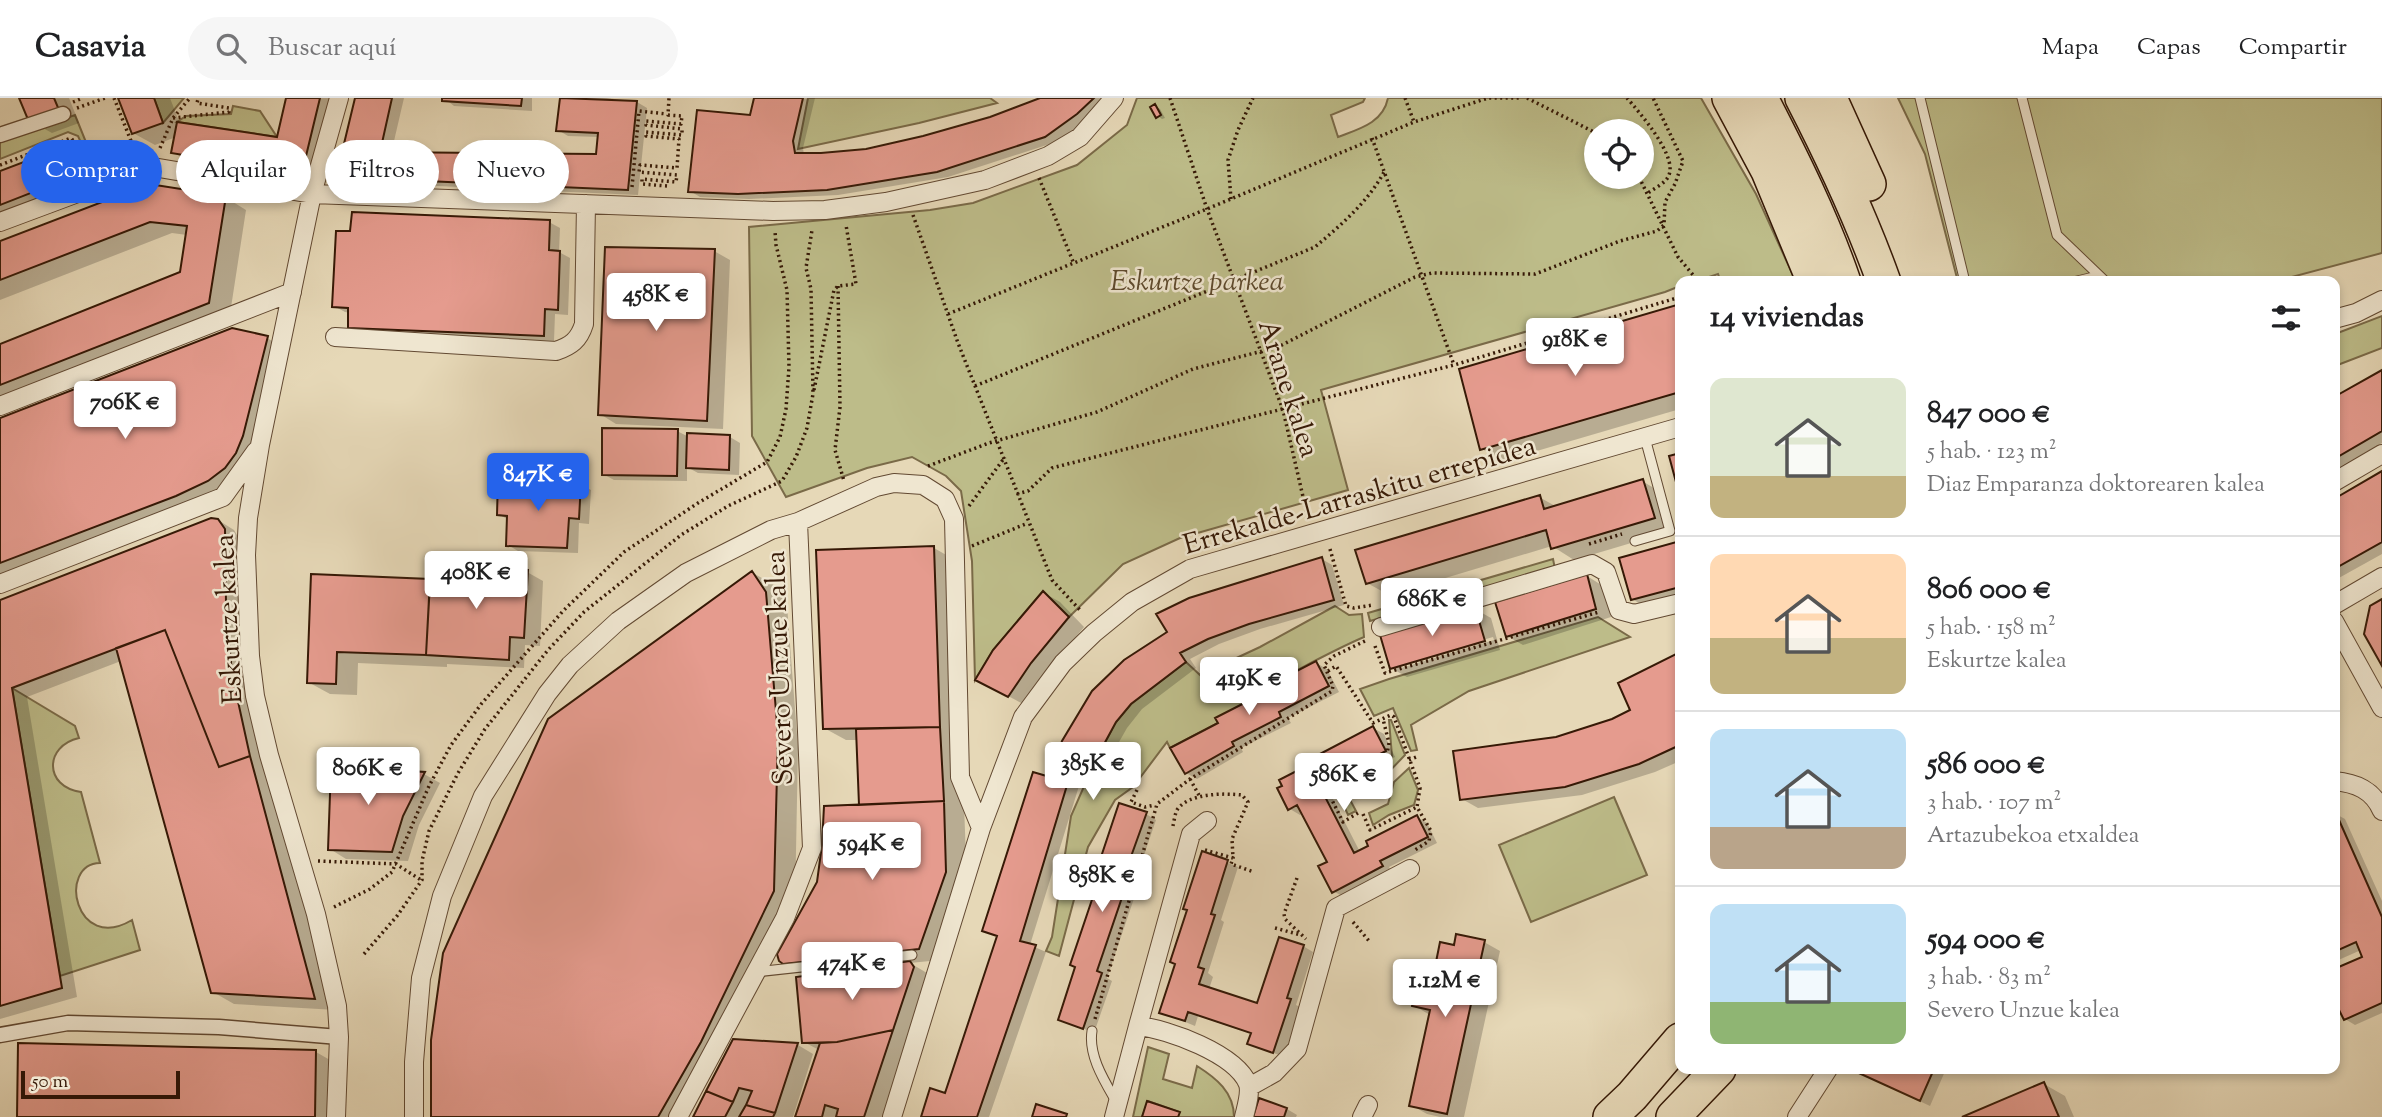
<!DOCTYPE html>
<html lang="es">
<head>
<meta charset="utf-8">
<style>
  body { margin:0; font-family:"Sorts Mill Goudy",serif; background:#f6f6f6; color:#202124; height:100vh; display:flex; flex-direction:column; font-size:26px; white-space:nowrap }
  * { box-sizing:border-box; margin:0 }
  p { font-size:23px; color:#757577 }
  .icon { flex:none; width:38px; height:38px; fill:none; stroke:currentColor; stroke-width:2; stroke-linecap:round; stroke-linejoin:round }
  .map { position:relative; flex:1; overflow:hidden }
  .panel { position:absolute; left:1675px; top:178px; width:665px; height:798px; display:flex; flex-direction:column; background:#fff; border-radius:14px; box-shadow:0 4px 10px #0003 }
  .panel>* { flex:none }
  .banner { position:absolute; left:21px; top:42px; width:665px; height:63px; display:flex; gap:14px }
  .buttons { position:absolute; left:1584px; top:21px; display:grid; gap:14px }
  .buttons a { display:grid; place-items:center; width:70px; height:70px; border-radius:50%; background:#fff; box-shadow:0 4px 10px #0003; font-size:35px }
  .scale { position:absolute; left:21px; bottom:18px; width:159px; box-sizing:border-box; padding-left:7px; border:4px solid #361906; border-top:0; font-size:19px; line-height:24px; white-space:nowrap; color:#361906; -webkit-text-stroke:5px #efe6d0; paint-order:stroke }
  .price { position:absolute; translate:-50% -60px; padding:0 16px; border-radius:7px; background:#fff; color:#222; font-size:23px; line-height:46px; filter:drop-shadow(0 2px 4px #0008) }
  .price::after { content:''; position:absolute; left:50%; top:42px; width:21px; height:16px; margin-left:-10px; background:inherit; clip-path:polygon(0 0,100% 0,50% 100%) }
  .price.current { background:#2563eb; color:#fff }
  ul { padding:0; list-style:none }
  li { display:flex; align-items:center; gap:21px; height:175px; padding:0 35px }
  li+li { border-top:2px solid #e0e0e0 }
  li span { display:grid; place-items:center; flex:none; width:196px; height:140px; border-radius:14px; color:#555 }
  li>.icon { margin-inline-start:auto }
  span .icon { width:84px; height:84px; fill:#fffc; stroke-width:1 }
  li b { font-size:30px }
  h2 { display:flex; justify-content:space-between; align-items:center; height:84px; padding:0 35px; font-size:30px }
  .tag { padding:0 24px; border-radius:32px; background:#fff; box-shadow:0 4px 10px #0003; font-size:24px; line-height:63px }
  .tag.current { background:#2563eb; color:#fff }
  header { display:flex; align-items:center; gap:42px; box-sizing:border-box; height:98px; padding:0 35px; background:#fff; border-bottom:2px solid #e0e0e0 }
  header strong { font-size:33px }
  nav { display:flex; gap:38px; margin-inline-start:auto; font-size:24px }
  .search { width:490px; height:63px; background:#f6f6f6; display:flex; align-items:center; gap:18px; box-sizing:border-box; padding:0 24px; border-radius:38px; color:#757577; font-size:26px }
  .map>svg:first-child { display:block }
  .green { fill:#bdbc89; stroke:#7a6a48; stroke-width:2; fill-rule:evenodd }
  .shadow { fill:#0003; fill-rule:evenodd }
  .building { fill:#e59b8e; stroke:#361906; stroke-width:2 }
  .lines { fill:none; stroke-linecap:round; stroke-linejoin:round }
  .service-casing { stroke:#624932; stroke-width:11 }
  .pedestrian-casing { stroke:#624932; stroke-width:17 }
  .minor-casing { stroke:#624932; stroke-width:20 }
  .motorway-casing { stroke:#361906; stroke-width:36 }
  .path { stroke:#361906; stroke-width:3.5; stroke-dasharray:2 3.5; stroke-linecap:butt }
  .service { stroke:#efe6d0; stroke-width:9 }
  .pedestrian { stroke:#efe6d0; stroke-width:14 }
  .minor { stroke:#efe6d0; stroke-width:18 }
  .motorway { stroke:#e6d8b7; stroke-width:33 }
  .labels { text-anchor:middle; stroke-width:5; stroke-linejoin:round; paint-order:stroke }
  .park-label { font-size:28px; font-style:italic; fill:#5e4a2d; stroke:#efe6d0 }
  .street-label { font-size:28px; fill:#361906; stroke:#efe6d0 }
</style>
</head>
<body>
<header>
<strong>Casavia</strong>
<div class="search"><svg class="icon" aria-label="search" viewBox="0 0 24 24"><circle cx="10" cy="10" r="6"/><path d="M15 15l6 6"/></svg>Buscar aquí</div>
<nav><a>Mapa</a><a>Capas</a><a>Compartir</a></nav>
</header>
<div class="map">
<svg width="2382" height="1019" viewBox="0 0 2382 1019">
  <rect width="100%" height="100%" fill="#e6d8b7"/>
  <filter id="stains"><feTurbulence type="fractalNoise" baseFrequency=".00286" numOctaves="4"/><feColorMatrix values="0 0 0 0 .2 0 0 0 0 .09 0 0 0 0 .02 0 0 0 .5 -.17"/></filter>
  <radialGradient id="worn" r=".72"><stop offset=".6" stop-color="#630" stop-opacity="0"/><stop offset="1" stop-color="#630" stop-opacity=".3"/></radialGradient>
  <!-- green -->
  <path class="green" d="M154 0H184L163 25Z
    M808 0H990L997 5 919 25 798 51Z
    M1137 0H1365L1363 4 1331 17 1338 39C1359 31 1383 25 1388 0H1701L1756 96 1796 184H1721L1718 176 1694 184H1680V188L1665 194 1321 292 1348 392 1180 440 1123 466 1069 519 1043 493 993 552 975 582 972 463 961 393 946 378 912 359 867 370 786 399 752 338 749 129 930 112 973 105 1077 67 1127 27ZM1596 33H1642V79H1596Z
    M1898 0H2382V155L2273 184H1958L1925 56Z
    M233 8 260 13 277 39 177 24 186 18 231 16Z
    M75 17 92 59 88 60 78 38 68 34 0 61V43Z
    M2382 218V250L2335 268V236Z
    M1553 461 1555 471 1370 523 1368 515Z
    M1335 508 1349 517 1362 516 1364 539C1329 554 1297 573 1262 590L1264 595 1216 621 1218 625 1170 650 1167 644 1133 689 1115 702 1088 749 1059 858 1046 853 1052 839 1071 718 1096 661 1116 624 1131 606 1186 564 1200 577 1260 549Z
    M1598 519 1630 539 1469 593 1411 627 1417 652 1411 653 1393 610 1374 618 1360 591 1389 581Z
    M12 590 75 628 79 640C44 648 44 689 81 694L100 765C57 766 75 856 132 822L140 852 60 878Z
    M1389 622H1391L1405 657 1382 681 1348 698 1356 713 1348 717 1337 692 1388 665 1392 658Z
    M1409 670 1418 692 1414 707 1389 717 1373 727 1369 715 1388 706 1394 684Z
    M1614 699 1647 777 1531 824 1499 747Z
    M1148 949 1169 956 1163 981 1192 990 1197 968C1216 980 1234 994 1234 1019H1178L1179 1014 1148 1003 1142 1019H1133Z"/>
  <!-- shadow -->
  <path class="shadow" d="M20 0H69L79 25 52 35 30 23Z
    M120 0H170L180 26 279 41 288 0H344L327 69 302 65 298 83 194 67 173 54 176 39 155 47 133 35Z
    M357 0H404L391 56 597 57 599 39 568 38 558 32 561 0H607L637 4 647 10 638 97 348 84 338 79Z
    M444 0H532V13L454 8Z
    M756 0H815L803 50 804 57 867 52 991 21 1043 0H1110L1088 22 1056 44 948 79 838 97 749 101 700 99 690 93 751 19Z
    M1155 8 1160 11 1165 20 1162 21 1158 18Z
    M71 48 92 60 102 87 0 126V75Z
    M225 99 246 112 230 216 0 307V248L181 175 187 137 172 135 0 202V145Z
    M549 124 560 130 559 154 570 160 568 217 555 216 554 243 360 235 349 229 350 215 345 214 334 208Z
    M714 153 730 162 723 331 616 326 600 316Z
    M1680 208V311L1503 363 1482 351Z
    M267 240 288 252 246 382 0 485V322Z
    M2382 274V345L2334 372V301Z
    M677 333 689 339H730L740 345 739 377 698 375 687 369V383L614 382 603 376Z
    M2382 375V456L2337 481 2334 480V403Z
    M513 382 524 389 570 391 580 386 591 392 589 426 579 425 578 455 518 453 508 447 509 422 498 416Z
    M1642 383 1664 396 1675 432 1574 462 1552 448 1389 497 1367 485 1539 399 1557 409Z
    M218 422 234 432 240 442 271 672 336 912 234 906 213 894 121 563 27 599 77 899 0 921V504Z
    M1680 445V506L1653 513 1632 501Z
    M934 450 955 462 967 787 940 862 910 865 932 878 883 1019H796L819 952 804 944 810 879 784 864 860 709 858 642H846L824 630Z
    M1322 461 1332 467 1344 507 1260 531 1219 546 1190 561 1196 570 1142 611 1127 630 1106 667 1096 692 1079 688 1030 847 1046 854 989 1019H923L946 998 998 839 985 832 1051 682 1093 594Z
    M527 474 543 483 540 548 525 547 524 570 447 566V569L358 565 357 597 330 596 308 584 312 478 432 484Z
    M753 475 774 487 787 507 798 650 795 806 722 956 686 1019H432Z
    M1587 478 1603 488 1611 519 1523 547 1507 538Z
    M1044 495 1060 504 1084 529 1047 574 1025 607 993 590Z
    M1475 511 1491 520 1500 552 1407 579 1391 570ZM1493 539 1494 542 1401 570V566Z
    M1680 556V663L1655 674 1582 697 1478 710 1462 701 1556 641 1613 622 1632 613Z
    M1316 565 1327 571 1339 594 1288 620 1291 625 1241 650 1243 654 1197 681 1186 675 1220 626Z
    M1373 630 1384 636 1395 659 1343 686 1345 690 1331 697 1360 754 1417 719 1427 725 1437 745 1389 769 1392 774 1344 799 1333 793 1329 765 1303 715 1300 717 1290 711 1322 662Z
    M333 670 424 676 440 685 419 727 408 763 346 761 330 751Z
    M2334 715 2345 721 2382 803V915L2355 927 2345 921 2365 860 2361 852 2334 864V804L2340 802 2334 793Z
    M1146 716 1156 722 1138 775 1142 777 1107 880 1112 883 1094 935 1060 921 1106 764Z
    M1203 755 1238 769 1221 822 1224 824 1208 875 1213 879 1209 891 1258 908 1303 848 1313 854 1296 907 1300 909 1284 959 1249 945 1252 936 1198 918 1195 928 1161 914 1176 866Z
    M1484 844 1500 853 1464 1019H1440L1427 1016 1411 1007 1430 917 1413 907 1436 871 1455 849Z
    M734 943 798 947 813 956 793 1019H695Z
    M316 954 337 966 336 1019H19Z
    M1852 971H1946L1930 1008Z
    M2044 986 2065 998 2074 1019H1966Z
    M1260 1002 1287 1011 1297 1017 1296 1019H1255Z"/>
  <!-- building -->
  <path class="building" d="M19 0H54L59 12 29 24Z
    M118 0H154L163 25 132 36Z
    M286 0H320L306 58 281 54 276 72 171 55 177 24 277 39Z
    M355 0H392L380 54 596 56 598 35 556 33 560 0 637 3 628 92 336 79Z
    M442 0H522L521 8 442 3Z
    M754 0H803L793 43 795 55H821L866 51 923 38 990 19 1040 0H1094L1077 16 1045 39 937 74 827 92 738 96 688 94 697 12 750 17Z
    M1155 6 1161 17 1156 20 1150 9Z
    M71 46 82 75 0 107V73Z
    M149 86 226 98 209 205 0 287V246L180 174 187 128 150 124 0 182V143Z
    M352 114 550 122 549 152 560 153 558 212 545 211 544 238 348 230V210L332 209 336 133H350Z
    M605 149 715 151 707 323 598 317Z
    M1680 206V294L1480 352 1459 271Z
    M232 230 268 238 243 338 236 355 225 370 208 383 176 398 0 465V320Z
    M2382 272V333L2334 361V299Z
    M602 330 678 331 677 378 602 377Z
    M687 335 730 337 729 372 686 370Z
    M1680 355V399L1669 358Z
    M2382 373V444L2334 471V401Z
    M498 380 513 381V387L568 389V384H581L579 421 569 420 567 450 506 448 507 418 497 417Z
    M1643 381 1655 420 1551 451 1546 432 1366 486 1355 452 1540 397 1544 411Z
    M211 420 218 421 225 431 226 506 232 576 250 658 219 669 165 532 12 590 62 890 0 908V502Z
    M1680 443V489L1631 502 1619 460Z
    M934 448 940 629 823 631 816 452Z
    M1322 459 1334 502 1249 526 1208 541 1180 555 1186 564 1131 606 1116 624 1096 661 1085 688 1068 684 1020 843 1036 847 977 1019H921L930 990 945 995 997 838 982 833 1033 674 1050 679 1062 643 1092 593 1124 562 1167 534 1156 516 1189 500Z
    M431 467 528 472 524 540 510 539 509 562 426 557Z
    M752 473 766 494 778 637 774 793 701 944 658 1019H431V942L443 855 548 621Z
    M311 476 430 481 426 557 337 554 336 586 307 585Z
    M1587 476 1596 511 1506 539 1495 504Z
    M1043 493 1069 519 1031 565 1008 599 975 582 993 552Z
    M2382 501V568L2364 536 2370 508Z
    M1475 509 1485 543 1390 571 1380 537Z
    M165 532 219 669 250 658 315 901 211 895 116 550Z
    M1680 554V647L1639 666 1565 689 1460 702 1453 653 1556 639 1612 621 1630 612 1618 585Z
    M1316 563 1329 588 1279 614 1281 619 1232 644 1234 648 1185 676 1170 650 1218 625 1215 620 1264 595 1262 591Z
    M1373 628 1386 653 1333 680 1335 684 1321 691 1354 755 1368 748 1366 743 1417 717 1428 739 1380 763 1383 768 1332 795 1318 768 1327 764 1297 707 1288 712 1277 690 1282 688 1279 682 1320 661 1318 657Z
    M940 629 944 703 859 707 856 631Z
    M331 668 425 674 403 718 392 754 328 752Z
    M944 703 946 774 919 851 783 866 779 863 777 856 817 784 822 747 824 708Z
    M1119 705 1147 714 1128 767 1132 770 1097 873 1102 875 1083 931 1058 922 1075 869 1070 867 1105 763 1100 762Z
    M2335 713 2382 819V905L2344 922 2334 902V871L2362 859 2356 844 2334 854V802L2338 801 2334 794Z
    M1202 753 1228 762 1211 816 1215 817 1198 869 1204 871 1199 886 1257 905 1279 839 1304 847 1287 900 1291 901 1273 955 1247 946 1251 935 1188 914 1185 923 1159 915 1175 866 1170 864 1187 812 1183 811Z
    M1456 836 1485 842 1447 1016 1409 1008 1430 912 1412 908 1420 866 1435 869 1440 844 1454 847Z
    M910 863 914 869 893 932 837 944 802 945 796 879Z
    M893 932 864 1019H836L838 1011 825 1007 822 1019H795L820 945 837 944Z
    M733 941 798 945 775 1015 746 1007 752 993 739 990 733 1004 706 993Z
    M18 945 316 952 315 1019H17Z
    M1850 971H1934L1920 1003Z
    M2044 984 2059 1019H1962Z
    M706 993 733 1004 725 1019H693Z
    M1259 1000 1287 1010 1284 1019H1253Z
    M1147 1003 1180 1014 1178 1019H1142Z
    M1036 1006 1067 1016 1066 1019H1032Z
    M746 1007 775 1015 773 1019H739Z"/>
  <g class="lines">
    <defs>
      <path id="service" d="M1920 0 1965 184
        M2022 0 2057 137 2106 184
        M2073 184 2098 178
        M1635 443 1670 433 1645 340
        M756 874 912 857
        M1092 933C1088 958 1105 984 1117 1005"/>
      <path id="pedestrian" d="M0 37 63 16
        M0 937 68 925 219 929 339 939"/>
      <path id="minor" d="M0 124 142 71 153 69 312 96 773 113 825 112 886 104 985 82 1048 58 1080 39 1114 0
        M2334 221 2356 215 2382 202
        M335 239 556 253C571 248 579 242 584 226L586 106
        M0 308 292 194
        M2334 384 2382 356
        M0 486 223 399 256 353
        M2334 507 2382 479
        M2334 523 2382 610
        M1381 529 1592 466 1606 474 1619 512 1634 516 1680 505
        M2334 683C2356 685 2373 692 2382 713
        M1138 928 1191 736 1207 723
        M1249 989 1274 975 1297 951 1336 810 1410 771
        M336 1019 339 939 337 908 316 816 269 657 255 598 250 558 246 457 248 420 260 347 312 96 339 0
        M414 1019V964L421 880 442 798 483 698 547 596 570 567 618 523 686 475 771 432 798 424 876 389 894 385 923 387 945 401 954 421 960 679 981 730
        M678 1019 785 820 812 750 798 424
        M892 1019 981 730 1023 619 1063 565 1094 535 1132 504 1190 471 1680 329
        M1114 1019 1138 928C1168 931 1236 956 1248 986 1251 995 1246 1010 1244 1019
        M1362 1019 1368 1007
        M1797 1019 1828 971"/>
      <path id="motorway" d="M1729 0 1768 73 1814 184
        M1761 0C1792 60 1822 120 1844 184
        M1802 0C1833 60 1861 120 1884 184
        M1830 0 1869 86
        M1610 1019 1632 998 1680 942
        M1673 1019 1719 971"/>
    </defs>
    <!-- service casing -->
    <use href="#service" class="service-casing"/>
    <!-- pedestrian casing -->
    <use href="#pedestrian" class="pedestrian-casing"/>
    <!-- minor casing -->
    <use href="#minor" class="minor-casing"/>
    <!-- motorway casing -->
    <use href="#motorway" class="motorway-casing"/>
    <!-- path -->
    <path class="path" d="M114 0 135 53
      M1170 0 1207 111 1283 312 1307 416
      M1405 0 1414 24
      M1527 0 1596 35
      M1627 0C1639 14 1677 57 1669 77 1666 85 1655 90 1648 95
      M73 4 83 0
      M77 10 105 0
      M173 20 229 14V10L197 5 198 1
      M1372 40 1454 267
      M160 50 173 20 190 0
      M0 67 71 40 77 47 87 72
      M1639 79 1678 159 1699 184
      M1039 80 1074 166
      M667 88 642 86V81L676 84 677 77 639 74 640 67 677 70 679 41 646 38V34L682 37V31L646 27V23L681 26 682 18 668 17 669 0
      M632 89 639 13 667 16
      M1231 101 1228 62 1238 32 1253 0
      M913 117 958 245 1052 482 1080 512
      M838 188 840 309 835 352 844 383
      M948 216 1207 111 1414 24 1488 0H1522
      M975 288 1315 149C1341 127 1368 104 1384 74
      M814 292 834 192 838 188 856 186 846 127
      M928 368 989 345 1097 314 1193 271 1278 249 1415 179 1432 175 1535 176 1620 143 1657 133 1664 127 1665 104 1675 86 1683 63 1653 0
      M1017 396 1028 393 1052 370 1454 267 1680 199
      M969 408 1005 359
      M1589 446 1622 436
      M972 448 1028 425
      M1330 451 1346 508 1354 510 1373 507
      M1375 548 1385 575 1599 514
      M1328 573 1336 568 1373 625 1391 617 1394 619 1420 690 1417 709 1431 733 1429 743 1415 752
      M1409 662 1419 658
      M1190 681 1200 699
      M1137 692 1131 704 1145 709 1155 707
      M1358 715 1343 724 1328 694 1386 661 1389 645 1383 621
      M1363 716 1370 732 1417 709
      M1173 728C1174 723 1175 716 1177 712 1188 695 1224 695 1242 697L1248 704 1232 741 1233 760
      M1205 752 1233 760 1231 766 1254 774
      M318 763 396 766 421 782
      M1297 780 1284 816 1285 821 1306 841
      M334 809 370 791 392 774 429 688 451 647 482 605 563 513 624 454 698 405 767 364 780 339 786 311 789 269 787 192 776 147 775 133
      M1353 824 1370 844
      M1275 830 1301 837
      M364 856 397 818 422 782V763L429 733 458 675 485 631 548 552 584 514 681 437 728 408 782 383 796 359 807 330 813 296 811 191 806 170 812 132
      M1095 921 1157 706 1190 681 1332 593 1333 588 1324 567 1334 558 1367 542"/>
    <!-- service -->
    <use href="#service" class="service"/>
    <!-- pedestrian -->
    <use href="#pedestrian" class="pedestrian"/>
    <!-- minor -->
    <use href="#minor" class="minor"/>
    <!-- motorway -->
    <use href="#motorway" class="motorway"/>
  </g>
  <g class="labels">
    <!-- park labels -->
    <g class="park-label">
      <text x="1197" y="192">Eskurtze parkea</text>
    </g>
    <!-- street labels -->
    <g class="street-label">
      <text transform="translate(1290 290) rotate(72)" y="10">Arane kalea</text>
      <text transform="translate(1359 396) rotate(-16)" y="10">Errekalde-Larraskitu errepidea</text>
      <text transform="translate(227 521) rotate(-93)" y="10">Eskurtze kalea</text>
      <text transform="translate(778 570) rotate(-92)" y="10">Severo Unzue kalea</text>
    </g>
  </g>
  <rect width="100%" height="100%" filter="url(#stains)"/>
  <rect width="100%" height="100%" fill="url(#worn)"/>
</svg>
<div class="buttons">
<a><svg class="icon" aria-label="locate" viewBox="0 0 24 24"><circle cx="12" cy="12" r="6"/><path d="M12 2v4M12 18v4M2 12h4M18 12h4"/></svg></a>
</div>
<div class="scale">50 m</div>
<b class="price" style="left:656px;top:235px">458K €</b>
<b class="price" style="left:1575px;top:280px">918K €</b>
<b class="price" style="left:125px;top:343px">706K €</b>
<b class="price current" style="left:538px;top:415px">847K €</b>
<b class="price" style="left:476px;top:513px">408K €</b>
<b class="price" style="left:1432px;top:540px">686K €</b>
<b class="price" style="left:1249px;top:619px">419K €</b>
<b class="price" style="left:1093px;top:704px">385K €</b>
<b class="price" style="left:368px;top:709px">806K €</b>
<b class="price" style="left:1344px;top:715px">586K €</b>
<b class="price" style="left:872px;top:784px">594K €</b>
<b class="price" style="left:1102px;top:816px">858K €</b>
<b class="price" style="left:852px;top:904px">474K €</b>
<b class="price" style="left:1445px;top:921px">1.12M €</b>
<div class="banner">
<a class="tag current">Comprar</a>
<a class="tag">Alquilar</a>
<a class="tag">Filtros</a>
<a class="tag">Nuevo</a>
</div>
<section class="panel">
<h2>14 viviendas<svg class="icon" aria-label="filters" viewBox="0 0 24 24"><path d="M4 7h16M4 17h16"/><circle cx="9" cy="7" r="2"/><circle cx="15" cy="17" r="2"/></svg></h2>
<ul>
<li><span style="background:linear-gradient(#dfe7d0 70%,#c2b280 0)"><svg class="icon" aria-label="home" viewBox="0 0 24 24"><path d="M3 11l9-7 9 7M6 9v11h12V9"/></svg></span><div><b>847 000 €</b><p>5 hab. · 123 m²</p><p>Diaz Emparanza doktorearen kalea</p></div></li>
<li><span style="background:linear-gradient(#ffd9b3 60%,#c2b280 0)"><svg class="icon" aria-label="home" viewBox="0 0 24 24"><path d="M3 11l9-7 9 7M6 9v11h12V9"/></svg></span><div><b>806 000 €</b><p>5 hab. · 158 m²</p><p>Eskurtze kalea</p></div></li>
<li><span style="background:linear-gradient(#bfe0f5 70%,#b9a48a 0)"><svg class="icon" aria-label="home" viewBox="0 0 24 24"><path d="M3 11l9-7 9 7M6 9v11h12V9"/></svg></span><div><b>586 000 €</b><p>3 hab. · 107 m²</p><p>Artazubekoa etxaldea</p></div></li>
<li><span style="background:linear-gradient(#bfe0f5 70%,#8fb573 0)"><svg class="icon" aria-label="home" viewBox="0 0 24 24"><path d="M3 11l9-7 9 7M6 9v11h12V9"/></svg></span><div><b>594 000 €</b><p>3 hab. · 83 m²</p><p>Severo Unzue kalea</p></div></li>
</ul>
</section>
</div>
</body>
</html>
